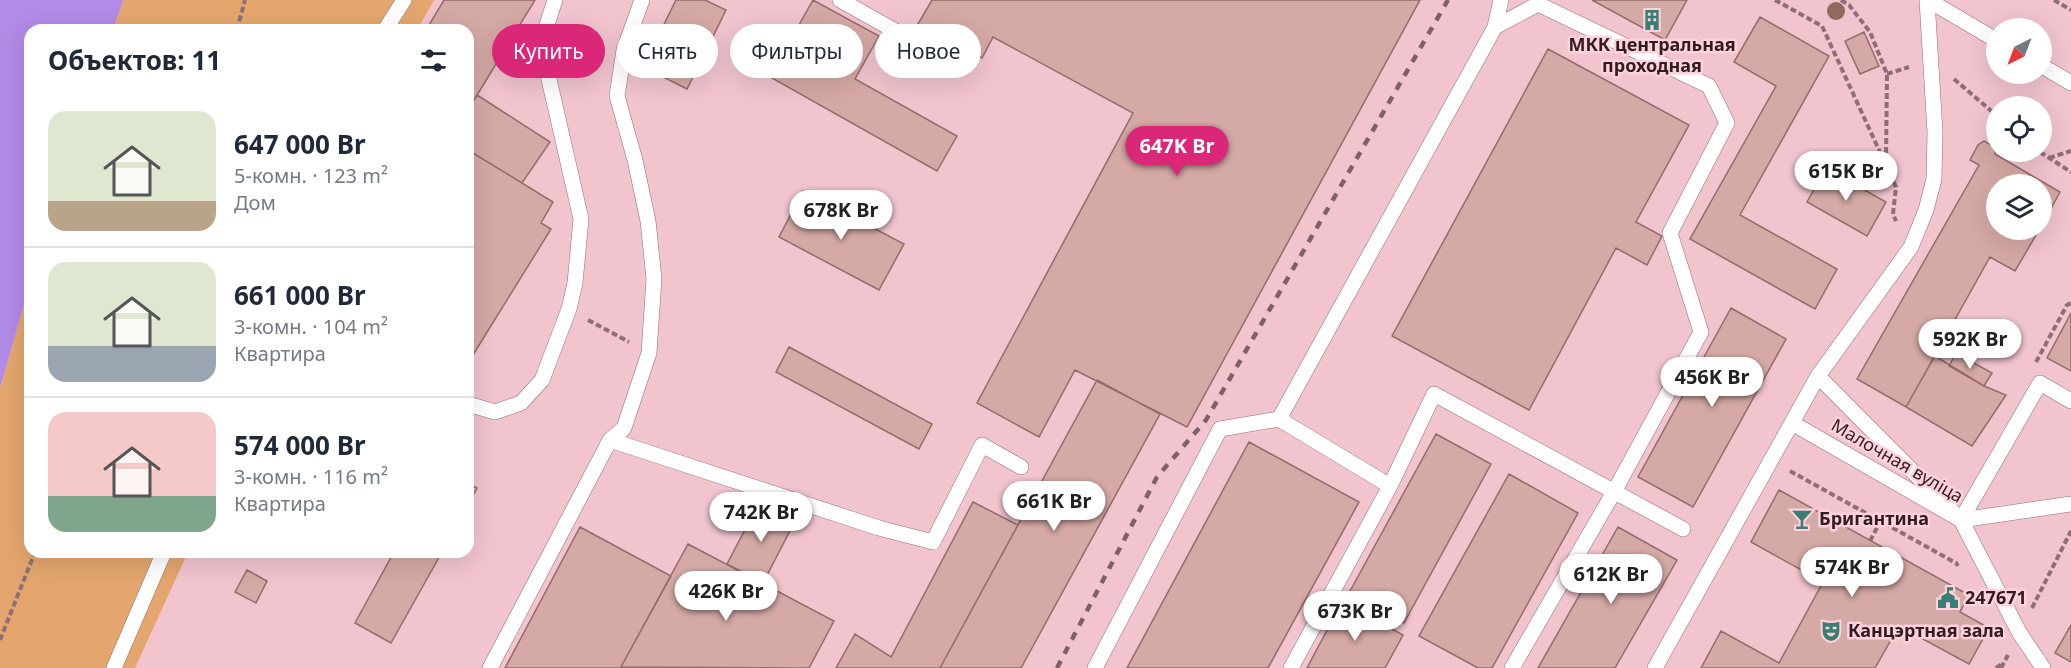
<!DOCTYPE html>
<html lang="ru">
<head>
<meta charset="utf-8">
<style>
  body { margin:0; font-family:"Noto Sans",sans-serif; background:#f6f6f7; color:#1f2937; height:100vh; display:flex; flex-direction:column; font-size:22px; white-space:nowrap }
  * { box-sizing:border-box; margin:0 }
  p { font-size:20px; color:#747a83 }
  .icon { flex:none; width:33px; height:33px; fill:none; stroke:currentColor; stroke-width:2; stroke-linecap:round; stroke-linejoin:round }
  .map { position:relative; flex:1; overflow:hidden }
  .sheet { position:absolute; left:24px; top:24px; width:450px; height:534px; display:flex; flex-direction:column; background:#fff; border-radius:18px; box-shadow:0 6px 24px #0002 }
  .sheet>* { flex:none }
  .banner { position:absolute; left:492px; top:24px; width:570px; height:54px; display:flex; gap:12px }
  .needle { width:39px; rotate:222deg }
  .fabs { position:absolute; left:1986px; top:18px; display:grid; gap:12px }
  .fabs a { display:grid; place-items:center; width:66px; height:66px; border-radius:50%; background:#fff; box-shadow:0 6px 24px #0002; font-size:30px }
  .price { position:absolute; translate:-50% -51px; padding:0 14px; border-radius:21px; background:#fff; color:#222; font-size:20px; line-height:39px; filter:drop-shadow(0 2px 3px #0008) }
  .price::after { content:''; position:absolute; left:50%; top:36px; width:18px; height:14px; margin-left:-9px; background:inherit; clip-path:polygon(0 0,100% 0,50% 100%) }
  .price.active { background:#db2777; color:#fff }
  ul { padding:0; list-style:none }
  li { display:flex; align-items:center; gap:18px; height:150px; padding:0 24px }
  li+li { border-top:2px solid #e0e1e3 }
  li span { display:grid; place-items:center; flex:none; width:168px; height:120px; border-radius:18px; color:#555 }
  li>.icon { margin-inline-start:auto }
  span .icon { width:72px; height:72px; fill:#fffc; stroke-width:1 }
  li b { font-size:26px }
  h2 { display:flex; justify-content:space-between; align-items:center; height:72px; padding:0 24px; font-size:26px }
  .tag { padding:0 21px; border-radius:27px; background:#fff; box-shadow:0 6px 24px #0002; font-size:21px; line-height:54px }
  .tag.active { background:#db2777; color:#fff }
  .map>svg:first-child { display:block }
  .green { fill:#e4a66d }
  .water { fill:#b28ae7 }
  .building { fill:#d5a9a5; stroke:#946b69; stroke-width:1.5 }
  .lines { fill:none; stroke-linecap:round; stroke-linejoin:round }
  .service-casing { stroke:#956c76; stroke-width:16 }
  .path { stroke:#8e6f76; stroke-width:4; stroke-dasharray:6 3; stroke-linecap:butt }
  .service { stroke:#fff; stroke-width:15 }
  .rail { stroke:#7e6168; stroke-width:4.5; stroke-dasharray:8 8; stroke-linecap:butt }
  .tree { fill:#906a5d }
  .labels { text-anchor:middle; stroke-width:5; stroke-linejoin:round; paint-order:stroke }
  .poi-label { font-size:18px; font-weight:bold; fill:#2e1d21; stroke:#ffd1db; text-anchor:start }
  .street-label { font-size:18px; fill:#2e1d21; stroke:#ffd1db }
</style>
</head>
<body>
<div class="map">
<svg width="2071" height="668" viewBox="0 0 2071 668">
  <rect width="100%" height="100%" fill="#f1c4ce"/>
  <!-- green -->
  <path class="green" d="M123 0H434L417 30H113Z
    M30 284V552H188L135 668H0V388Z"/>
  <!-- water -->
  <path class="water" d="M0 0H123L113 30H30V284L0 388Z"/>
  <!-- building -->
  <path class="building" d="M444 0H535L468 110V30H426Z
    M676 0H705L726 10 687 89 643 67Z
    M813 0 879 36 855 79 957 136 937 171 756 69 777 31 791 39Z
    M932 0H1420L1187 427 1075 370 1039 437 977 403 1133 113 993 37 982 58 918 24Z
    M1592 0H1687L1665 40Z
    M1760 17 1829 56 1740 215 1837 269 1815 309 1690 239 1776 86 1734 62Z
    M1864 32 1879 66 1860 74 1845 41Z
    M1548 49 1689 125 1636 222 1662 236 1647 265 1616 248 1529 410 1392 336Z
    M477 95 550 142 522 183 468 150V110Z
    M1984 141 1996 148 1995 154 2060 192 2042 225V184H1996V230H2039L2015 271 1990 257 1906 407 1857 379 1979 165 1970 160 1978 145Z
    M468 150 553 202 541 223 551 229 468 363Z
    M1826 168 1886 202 1867 236 1807 202Z
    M803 191 904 244 879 290 779 237Z
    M1731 308 1786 339 1693 507 1638 477Z
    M2071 313V371L2047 358Z
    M789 347 932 424 919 449 776 372Z
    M1956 353 1992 373 1984 386 1949 366Z
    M1935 356 1984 386 2006 395 1972 446 1906 407Z
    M1097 380 1160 414 1021 668H940Z
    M1436 434 1491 464 1404 623 1349 593Z
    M1249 442 1359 502 1268 668H1127Z
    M1509 474 1578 513 1492 668H1478L1419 636Z
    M468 483 477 488 468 505Z
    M1779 490 1969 595 1960 612 1989 628 1969 664 1899 626 1875 668H1701L1721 631 1779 663 1823 582 1751 542Z
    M973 502 1018 525 940 668H836L855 634 891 657Z
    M759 503 795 521 763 583 727 564Z
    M580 527 671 576 621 667 623 668H505Z
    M1618 527 1677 560 1615 668H1538Z
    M688 544 834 621 809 668 621 667Z
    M394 552H442L391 643 355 623Z
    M247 570 267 581 256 603 235 592Z
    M1342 602 1403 635 1385 668H1307Z
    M2071 625V662L2055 653Z"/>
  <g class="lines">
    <defs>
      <path id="service" d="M840 0 899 33
        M1928 0 1996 40
        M1495 27 1538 4 1709 86 1727 123 1670 233 1701 332 1615 490 1512 668
        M385 30 404 0
        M2042 66 2071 83
        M1818 376 1961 520 2071 504
        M468 404 495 412 521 403 542 380 569 309 575 283 581 219 543 53V37L555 0
        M1279 419 1495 27 1501 0
        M1792 423 1961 520 2019 632 2043 668
        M610 440 879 528 933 542 982 445 1021 467
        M1390 486 1434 394 1683 529
        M1961 520 2040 383 2071 401
        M114 668 164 552
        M490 668 610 440 624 428 649 353 654 279 648 221 635 160 617 96 624 50 642 0
        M1095 668 1220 429 1279 419 1390 486 1291 668
        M1655 668 1818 376 1911 247 1926 210 1934 179 1935 132 1927 0"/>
    </defs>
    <!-- service casing -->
    <use href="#service" class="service-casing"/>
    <!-- path -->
    <path class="path" d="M1775 0 1822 26 1896 187 1893 214 1896 221
      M1841 0 1849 5 1870 32 1887 74 1886 158
      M2054 0 2071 10
      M237 30 245 0
      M1887 74 1909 67
      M1954 79 1996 115
      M2040 152 2071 172
      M2049 158 2071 151
      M588 320 629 342
      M2036 362 2067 305 2071 303
      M1790 471 1956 563 1958 566
      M1870 541 1880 522
      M2032 608 2071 531
      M0 640 35 552
      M1996 668 2003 663
      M2001 668 2008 655"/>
    <!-- service -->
    <use href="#service" class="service"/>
    <!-- rail -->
    <path class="rail" d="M1057 668 1157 477 1206 420 1448 0"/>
  </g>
  <!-- trees -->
  <circle class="tree" cx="1836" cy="11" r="9"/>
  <!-- icons -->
  <defs>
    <symbol id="building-bare" viewBox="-9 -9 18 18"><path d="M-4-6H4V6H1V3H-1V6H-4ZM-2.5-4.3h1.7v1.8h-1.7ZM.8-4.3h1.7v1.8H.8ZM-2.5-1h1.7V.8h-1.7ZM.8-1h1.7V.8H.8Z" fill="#397e74" stroke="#ffd1db" stroke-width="2.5" paint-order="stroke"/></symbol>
    <symbol id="bar-bare" viewBox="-9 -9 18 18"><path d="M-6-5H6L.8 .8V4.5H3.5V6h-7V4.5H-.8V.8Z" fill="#397e74" stroke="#ffd1db" stroke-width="2.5" paint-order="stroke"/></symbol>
    <symbol id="civic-bare" viewBox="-9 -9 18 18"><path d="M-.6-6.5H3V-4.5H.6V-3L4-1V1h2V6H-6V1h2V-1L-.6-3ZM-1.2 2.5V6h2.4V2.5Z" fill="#397e74" stroke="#ffd1db" stroke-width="2.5" paint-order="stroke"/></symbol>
    <symbol id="theatre-bare" viewBox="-9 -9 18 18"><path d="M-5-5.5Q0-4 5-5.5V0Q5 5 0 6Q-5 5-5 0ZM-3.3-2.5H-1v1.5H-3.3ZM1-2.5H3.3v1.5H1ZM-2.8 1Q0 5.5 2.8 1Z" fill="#397e74" stroke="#ffd1db" stroke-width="2.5" paint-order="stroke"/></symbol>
  </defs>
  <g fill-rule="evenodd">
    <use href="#building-bare" x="1637" y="5" width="30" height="30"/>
    <use href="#bar-bare" x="1787" y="504" width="30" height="30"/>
    <use href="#civic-bare" x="1933" y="583" width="30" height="30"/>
    <use href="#theatre-bare" x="1816" y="616" width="30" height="30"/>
  </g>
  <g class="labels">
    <!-- poi labels -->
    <g class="poi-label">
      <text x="1652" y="51" text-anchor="middle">МКК центральная<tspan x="1652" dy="21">проходная</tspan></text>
      <text x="1819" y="525">Бригантина</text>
      <text x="1965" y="604">247671</text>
      <text x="1848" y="637">Канцэртная зала</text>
    </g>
    <!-- street labels -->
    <g class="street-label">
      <text transform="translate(1897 461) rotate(30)" y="6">Малочная вуліца</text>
    </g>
  </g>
</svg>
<div class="fabs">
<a><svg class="needle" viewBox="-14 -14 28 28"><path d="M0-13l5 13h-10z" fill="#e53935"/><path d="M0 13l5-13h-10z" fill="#747a83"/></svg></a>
<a><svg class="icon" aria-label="locate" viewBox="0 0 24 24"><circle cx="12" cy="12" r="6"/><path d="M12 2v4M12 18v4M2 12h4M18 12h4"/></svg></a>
<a><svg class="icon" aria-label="layers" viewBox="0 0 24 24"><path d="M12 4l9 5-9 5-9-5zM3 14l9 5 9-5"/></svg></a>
</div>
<b class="price active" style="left:1177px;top:177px">647K Br</b>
<b class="price" style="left:1846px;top:202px">615K Br</b>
<b class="price" style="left:841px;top:241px">678K Br</b>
<b class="price" style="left:1970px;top:370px">592K Br</b>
<b class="price" style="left:1712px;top:408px">456K Br</b>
<b class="price" style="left:1054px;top:532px">661K Br</b>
<b class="price" style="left:761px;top:543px">742K Br</b>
<b class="price" style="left:1852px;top:598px">574K Br</b>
<b class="price" style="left:1611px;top:605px">612K Br</b>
<b class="price" style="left:726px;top:622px">426K Br</b>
<b class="price" style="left:1355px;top:642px">673K Br</b>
<div class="banner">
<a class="tag active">Купить</a>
<a class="tag">Снять</a>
<a class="tag">Фильтры</a>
<a class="tag">Новое</a>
</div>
<section class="sheet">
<h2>Объектов: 11<svg class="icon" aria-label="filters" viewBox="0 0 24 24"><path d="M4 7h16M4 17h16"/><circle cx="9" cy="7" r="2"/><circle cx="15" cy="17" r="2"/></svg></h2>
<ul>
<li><span style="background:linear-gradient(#dfe7d0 75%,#b9a48a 0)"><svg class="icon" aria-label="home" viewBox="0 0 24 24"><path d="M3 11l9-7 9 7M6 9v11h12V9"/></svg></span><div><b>647 000 Br</b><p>5-комн. · 123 m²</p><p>Дом</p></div></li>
<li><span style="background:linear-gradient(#dfe7d0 70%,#9aa5b1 0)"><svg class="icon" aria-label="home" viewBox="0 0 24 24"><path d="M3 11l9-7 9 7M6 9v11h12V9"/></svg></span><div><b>661 000 Br</b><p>3-комн. · 104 m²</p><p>Квартира</p></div></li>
<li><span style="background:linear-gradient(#f6c9c9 70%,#7fa58c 0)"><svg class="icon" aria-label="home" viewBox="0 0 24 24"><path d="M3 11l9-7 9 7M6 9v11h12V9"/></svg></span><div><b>574 000 Br</b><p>3-комн. · 116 m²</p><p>Квартира</p></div></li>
</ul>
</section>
</div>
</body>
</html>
